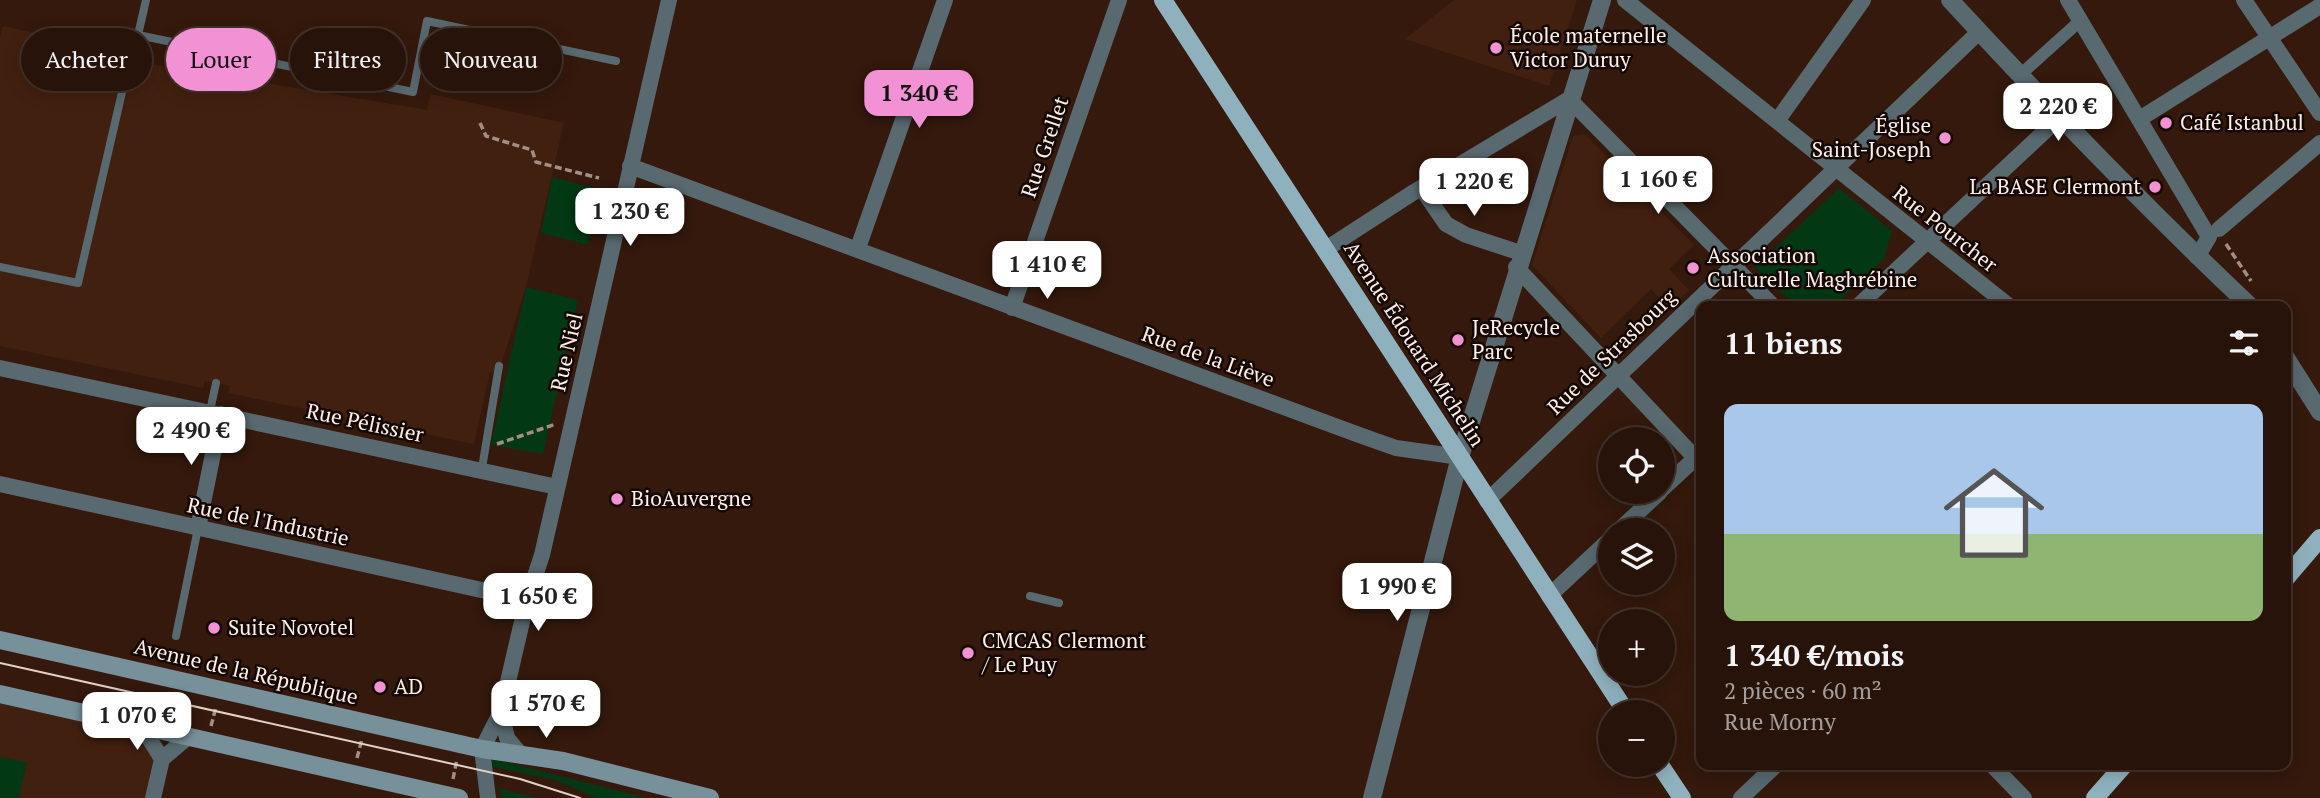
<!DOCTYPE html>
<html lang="fr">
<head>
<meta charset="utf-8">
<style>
  body { margin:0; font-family:"PT Serif",serif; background:#332017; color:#f1f3f6; height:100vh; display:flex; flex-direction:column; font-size:26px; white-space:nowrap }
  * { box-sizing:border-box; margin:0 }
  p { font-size:23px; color:#a49e9c }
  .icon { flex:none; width:38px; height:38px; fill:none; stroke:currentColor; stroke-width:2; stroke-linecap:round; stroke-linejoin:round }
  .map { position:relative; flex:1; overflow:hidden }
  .details { position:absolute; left:1696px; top:301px; width:595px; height:469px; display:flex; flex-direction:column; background:#271309; border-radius:14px; box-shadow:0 4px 18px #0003,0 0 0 2px #43322a }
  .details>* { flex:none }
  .hud { position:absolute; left:21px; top:28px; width:665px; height:63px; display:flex; gap:14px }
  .tools { position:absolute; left:1598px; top:427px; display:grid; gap:14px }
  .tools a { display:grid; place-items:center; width:77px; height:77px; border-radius:50%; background:#271309; box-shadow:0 4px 18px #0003,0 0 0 2px #43322a; font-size:35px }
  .price { position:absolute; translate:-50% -60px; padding:0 16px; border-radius:14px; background:#fff; color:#222; font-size:23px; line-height:46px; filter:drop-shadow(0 2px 4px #0008) }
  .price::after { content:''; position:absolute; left:50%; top:42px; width:21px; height:16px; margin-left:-10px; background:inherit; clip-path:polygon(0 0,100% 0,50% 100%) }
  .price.active { background:#f391d5; color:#111 }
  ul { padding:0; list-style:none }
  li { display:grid; align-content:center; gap:14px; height:371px; padding:0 28px }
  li+li { border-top:2px solid #43322a }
  li span { display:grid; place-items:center; height:217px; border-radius:14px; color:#555 }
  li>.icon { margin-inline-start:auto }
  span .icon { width:126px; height:126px; fill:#fffc; stroke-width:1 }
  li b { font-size:30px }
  h2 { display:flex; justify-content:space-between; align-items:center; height:84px; padding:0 28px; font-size:30px }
  .tag { padding:0 24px; border-radius:32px; background:#271309; box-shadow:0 4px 18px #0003,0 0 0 2px #43322a; font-size:24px; line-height:63px }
  .tag.active { background:#f391d5; color:#111 }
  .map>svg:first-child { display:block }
  .built { fill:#42200f }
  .green { fill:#033814 }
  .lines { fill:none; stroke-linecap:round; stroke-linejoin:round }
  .path { stroke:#a38e85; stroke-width:3.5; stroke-dasharray:7 3.5; stroke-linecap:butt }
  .service { stroke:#58696f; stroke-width:8 }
  .pedestrian { stroke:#58696f; stroke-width:12 }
  .minor { stroke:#58696f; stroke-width:16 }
  .tertiary { stroke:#58696f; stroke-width:18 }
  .secondary { stroke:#77919b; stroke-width:18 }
  .primary { stroke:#8fb1be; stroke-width:18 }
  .tram { stroke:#e2d1c9; stroke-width:2 }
  .poi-dot { fill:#f391d5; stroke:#130804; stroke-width:2.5 }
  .labels { text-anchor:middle; stroke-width:5; stroke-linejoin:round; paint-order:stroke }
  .poi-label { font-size:21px; fill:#ffefe8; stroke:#130804; text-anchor:start }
  .street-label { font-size:21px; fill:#ffefe8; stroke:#130804 }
</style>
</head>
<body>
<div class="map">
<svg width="2320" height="798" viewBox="0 0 2320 798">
  <rect width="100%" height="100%" fill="#34190c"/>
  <!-- built -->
  <path class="built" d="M1454 0H1577L1549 86 1405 39Z
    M3 26 117 51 116 58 427 110 431 94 564 123 526 287 498 374 490 372 474 444 228 393 230 386 205 381 203 388 0 346V37Z
    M1585 134 1694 245 1669 269 1689 290 1670 309 1651 289 1601 338 1532 265 1573 136Z
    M0 694 159 731 145 798H0Z"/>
  <!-- green -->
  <path class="green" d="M552 177 599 189 588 245 541 233Z
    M1839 188 1892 231 1884 259 1834 306H1796L1755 267Z
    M526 287 578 300 543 454 491 445Z
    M0 757 27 762 19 798H0Z
    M492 759 648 798H596L555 780 493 767Z
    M498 788 538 798H503Z"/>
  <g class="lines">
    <!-- path -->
    <path class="path" d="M480 123 486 136 532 150 536 162 599 178
      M2226 244 2251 281
      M497 444 556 424
      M147 710 150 690
      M211 726 216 707
      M357 758 362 739
      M453 779 457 759"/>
    <!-- service -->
    <path class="service" d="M146 0 138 35 413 92 427 21 616 61
      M0 267 78 283 126 75
      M210 411 216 383
      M482 468 499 366
      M1030 596 1059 603
      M176 636 198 528"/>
    <!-- pedestrian -->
    <path class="pedestrian" d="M2020 75 2081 20"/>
    <!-- minor -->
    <path class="minor" d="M1625 0 2009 306
      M2068 0 2209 237 2197 257
      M2244 0 2320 113
      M2141 118 2320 6
      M1777 121 1863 0
      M630 166 1362 436 1396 448 1460 457
      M1422 189 1446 224 1466 235 1521 253
      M2219 229 2320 143
      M858 248 945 0
      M1326 249 1414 192 1569 99 1773 306
      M1516 267 1701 464
      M1858 306 2059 118
      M1012 308 1119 0
      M0 368 557 487
      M0 484 527 600
      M1662 489 1701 453
      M1487 501 1979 32
      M198 528 221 414
      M1619 530 1660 492
      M1549 596 1610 539
      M501 712 507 738 522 756
      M142 727 162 759
      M1992 765 2024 798
      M153 798 162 759 188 737
      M488 798 482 749 501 712 527 600 542 555 669 0
      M1741 798 1776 765"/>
    <!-- tertiary -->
    <path class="tertiary" d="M1950 0C2047 105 2146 208 2250 306
      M2286 358 2320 412
      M1372 798 1460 457 1602 0"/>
    <!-- secondary -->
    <path class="secondary" d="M0 640 482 749 563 761 710 798
      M0 694 459 798"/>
    <!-- primary -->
    <path class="primary" d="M1163 0 1626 712
      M2286 578 2320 538
      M1660 765 1682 798
      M2095 798 2124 765"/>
    <!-- tram -->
    <path class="tram" d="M0 663 520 779 580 798"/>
  </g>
  <!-- markers -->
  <g class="poi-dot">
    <circle cx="1496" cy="48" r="7"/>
    <circle cx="2166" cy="123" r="7"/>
    <circle cx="1945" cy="138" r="7"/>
    <circle cx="2155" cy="187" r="7"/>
    <circle cx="1693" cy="268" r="7"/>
    <circle cx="1458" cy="340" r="7"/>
    <circle cx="617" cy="499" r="7"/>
    <circle cx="214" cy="628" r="7"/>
    <circle cx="968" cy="653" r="7"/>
    <circle cx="380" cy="687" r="7"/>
  </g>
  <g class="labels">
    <!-- poi labels -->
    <g class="poi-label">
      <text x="1510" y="43">École maternelle<tspan x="1510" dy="24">Victor Duruy</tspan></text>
      <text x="2180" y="130">Café Istanbul</text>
      <text x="1931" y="133" text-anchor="end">Église<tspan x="1931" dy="24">Saint-Joseph</tspan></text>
      <text x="2141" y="194" text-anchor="end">La BASE Clermont</text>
      <text x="1707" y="263">Association<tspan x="1707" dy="24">Culturelle Maghrébine</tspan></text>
      <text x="1472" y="335">JeRecycle<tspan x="1472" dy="24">Parc</tspan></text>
      <text x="631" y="506">BioAuvergne</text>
      <text x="228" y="635">Suite Novotel</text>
      <text x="982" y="648">CMCAS Clermont<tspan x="982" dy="24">/ Le Puy</tspan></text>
      <text x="394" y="694">AD</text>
    </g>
    <!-- street labels -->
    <g class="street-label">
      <text transform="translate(1045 147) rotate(-71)" y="7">Rue Grellet</text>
      <text transform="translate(1945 229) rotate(38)" y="7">Rue Pourcher</text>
      <text transform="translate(1414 344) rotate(57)" y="7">Avenue Édouard Michelin</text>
      <text transform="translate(567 352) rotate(-77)" y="7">Rue Niel</text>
      <text transform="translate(1612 352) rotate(-44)" y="7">Rue de Strasbourg</text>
      <text transform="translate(1208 357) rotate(20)" y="7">Rue de la Liève</text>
      <text transform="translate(365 423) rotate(12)" y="7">Rue Pélissier</text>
      <text transform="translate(268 522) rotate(12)" y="7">Rue de l'Industrie</text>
      <text transform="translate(246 672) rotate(13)" y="7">Avenue de la République</text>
    </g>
  </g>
</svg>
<div class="tools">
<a><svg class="icon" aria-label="locate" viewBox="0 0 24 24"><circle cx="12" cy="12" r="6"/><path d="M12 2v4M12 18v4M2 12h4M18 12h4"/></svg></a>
<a><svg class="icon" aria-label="layers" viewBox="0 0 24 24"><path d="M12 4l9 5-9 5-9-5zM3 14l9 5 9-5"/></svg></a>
<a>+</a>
<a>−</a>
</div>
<b class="price active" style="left:919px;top:130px">1 340 €</b>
<b class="price" style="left:2058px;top:143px">2 220 €</b>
<b class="price" style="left:1658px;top:216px">1 160 €</b>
<b class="price" style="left:1474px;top:218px">1 220 €</b>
<b class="price" style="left:630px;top:248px">1 230 €</b>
<b class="price" style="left:1047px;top:301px">1 410 €</b>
<b class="price" style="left:191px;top:467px">2 490 €</b>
<b class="price" style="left:1397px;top:623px">1 990 €</b>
<b class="price" style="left:538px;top:633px">1 650 €</b>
<b class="price" style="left:546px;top:740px">1 570 €</b>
<b class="price" style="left:137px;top:752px">1 070 €</b>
<div class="hud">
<a class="tag">Acheter</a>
<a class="tag active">Louer</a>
<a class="tag">Filtres</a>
<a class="tag">Nouveau</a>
</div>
<section class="details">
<h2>11 biens<svg class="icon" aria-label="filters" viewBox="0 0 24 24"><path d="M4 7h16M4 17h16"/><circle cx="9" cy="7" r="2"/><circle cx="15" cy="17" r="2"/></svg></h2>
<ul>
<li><span style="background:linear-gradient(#a9c7e8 60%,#8fb573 0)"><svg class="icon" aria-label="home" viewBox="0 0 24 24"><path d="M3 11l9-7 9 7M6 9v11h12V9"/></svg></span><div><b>1 340 €/mois</b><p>2 pièces · 60 m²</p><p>Rue Morny</p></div></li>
</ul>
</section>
</div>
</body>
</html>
